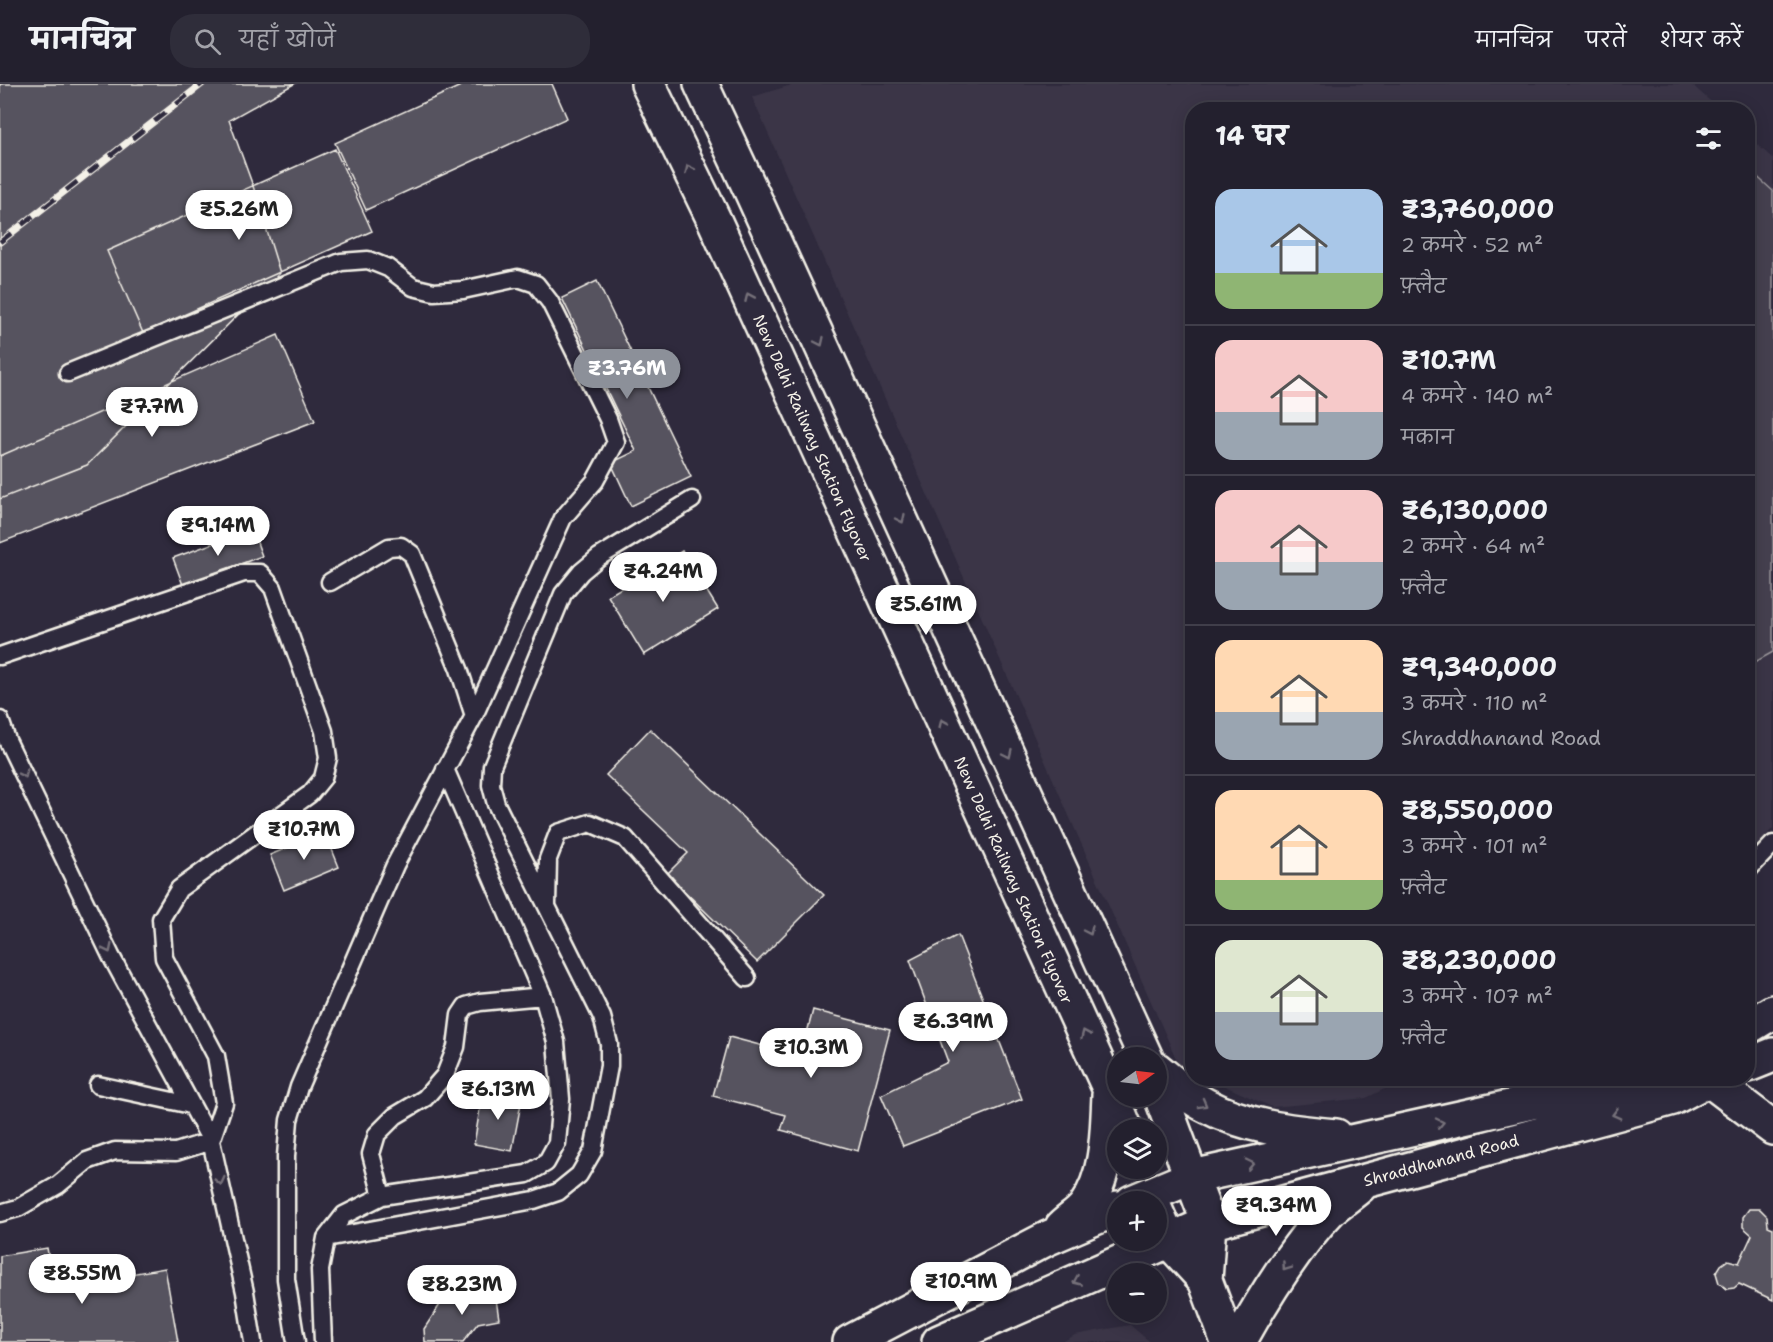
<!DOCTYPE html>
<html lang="hi">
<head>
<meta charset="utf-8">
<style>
  body { margin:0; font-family:"Shantell Sans","Playpen Sans Deva",sans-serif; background:#2f2d3a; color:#f1f3f6; height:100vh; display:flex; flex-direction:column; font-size:22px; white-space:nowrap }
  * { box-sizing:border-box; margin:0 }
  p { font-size:20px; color:#a3a3aa }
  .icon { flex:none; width:33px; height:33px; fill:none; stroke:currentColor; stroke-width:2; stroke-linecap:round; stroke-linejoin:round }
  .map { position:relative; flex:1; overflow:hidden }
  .side { position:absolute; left:1185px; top:18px; width:570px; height:984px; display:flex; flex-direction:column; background:#23202e; border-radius:24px; box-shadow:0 3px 15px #0003,0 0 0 2px #403e4a }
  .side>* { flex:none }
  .needle { width:39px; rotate:76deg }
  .tools { position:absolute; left:1107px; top:963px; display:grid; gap:12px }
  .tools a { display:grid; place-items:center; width:60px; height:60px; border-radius:50%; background:#23202e; box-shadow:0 3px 15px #0003,0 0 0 2px #403e4a; font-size:30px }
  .price { position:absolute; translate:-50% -51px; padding:0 14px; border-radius:21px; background:#fff; color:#222; font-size:20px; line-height:39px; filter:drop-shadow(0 2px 3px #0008) }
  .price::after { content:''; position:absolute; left:50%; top:36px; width:18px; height:14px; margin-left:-9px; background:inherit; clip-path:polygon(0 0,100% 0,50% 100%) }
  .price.on { background:#8c9099; color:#fff }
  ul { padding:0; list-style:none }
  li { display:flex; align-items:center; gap:18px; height:150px; padding:0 30px }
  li+li { border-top:2px solid #403e4a }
  li span { display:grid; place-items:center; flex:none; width:168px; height:120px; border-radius:18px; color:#555 }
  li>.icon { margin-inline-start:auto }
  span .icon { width:72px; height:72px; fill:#fffc; stroke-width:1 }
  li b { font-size:26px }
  h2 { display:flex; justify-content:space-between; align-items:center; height:72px; padding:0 30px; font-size:26px }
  header { display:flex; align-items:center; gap:36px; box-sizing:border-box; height:84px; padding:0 30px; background:#23202e; border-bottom:2px solid #403e4a }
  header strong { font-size:28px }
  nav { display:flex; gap:33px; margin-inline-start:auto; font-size:21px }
  .search { width:420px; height:54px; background:#2f2d3a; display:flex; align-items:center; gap:15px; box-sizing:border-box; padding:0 21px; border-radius:24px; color:#a3a3aa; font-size:22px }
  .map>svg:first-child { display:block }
  .built { fill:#3b3647 }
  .green { fill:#454050; stroke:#9c989c; stroke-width:1.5 }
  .building { fill:#56525f; stroke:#f4f1e8; stroke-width:1.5 }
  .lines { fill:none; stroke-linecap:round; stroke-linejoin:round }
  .lane-casing { stroke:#f4f1e8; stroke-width:21 }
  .secondary-casing { stroke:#f4f1e8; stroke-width:38 }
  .lane { stroke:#2f2a3d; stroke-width:16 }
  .secondary { stroke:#2f2a3d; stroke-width:33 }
  .rail-casing { stroke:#f4f1e8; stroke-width:7 }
  .rail { stroke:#2f2a3d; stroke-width:4.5; stroke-dasharray:14; stroke-linecap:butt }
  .oneway { stroke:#747079 }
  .labels { text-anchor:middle; stroke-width:6; stroke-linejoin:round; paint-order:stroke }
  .street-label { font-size:16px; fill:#f4f1e8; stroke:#2f2a3d }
</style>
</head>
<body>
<header>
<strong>मानचित्र</strong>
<div class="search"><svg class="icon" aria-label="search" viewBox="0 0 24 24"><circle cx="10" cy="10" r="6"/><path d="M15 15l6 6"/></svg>यहाँ खोजें</div>
<nav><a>मानचित्र</a><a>परतें</a><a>शेयर करें</a></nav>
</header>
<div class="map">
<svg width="1773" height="1258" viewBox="0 0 1773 1258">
  <rect width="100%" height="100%" fill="#2f2a3d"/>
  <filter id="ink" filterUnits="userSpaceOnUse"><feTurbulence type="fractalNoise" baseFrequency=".0167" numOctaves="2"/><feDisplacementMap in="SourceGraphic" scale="12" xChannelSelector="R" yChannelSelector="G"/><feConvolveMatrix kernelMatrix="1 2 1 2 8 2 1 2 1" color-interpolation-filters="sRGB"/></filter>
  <g filter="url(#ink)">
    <!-- built -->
    <path class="built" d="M795 0H1691L1719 25 1192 26V987L1179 981 752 13Z
      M1748 52 1773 75V744L1748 770Z
      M1209 995H1208H1405L1366 1014 1272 1023Z
      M1130 1241 1150 1258H1062L1075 1251Z"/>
    <!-- green -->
    <path class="green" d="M1752 88 1773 107V568L1748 582V91Z"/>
    <!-- building -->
    <path class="building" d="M0 0H294L229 36 253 102 280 189 87 381 0 415Z
      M465 0H552L567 34 366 126 335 59Z
      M335 65 372 147 143 249 107 167Z
      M597 197 691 393 631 422 611 379 636 367 562 214Z
      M278 251 315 337 0 459V372Z
      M252 445 262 472 183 501 173 474Z
      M682 467 718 525 644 571 608 512Z
      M650 645 824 811 757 878 667 790 688 769 606 691Z
      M325 748 339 783 284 806 270 771Z
      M958 851 1022 1015 903 1062 881 1011 948 978 910 876Z
      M813 926 890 946 858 1067 781 1046 786 1031 713 1012 729 953 801 972Z
      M483 1007 522 1014 512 1067 474 1060Z
      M1749 1125H1760L1767 1132 1768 1142 1773 1144V1216L1739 1200 1734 1204 1727 1205 1719 1199 1716 1189 1721 1181 1728 1176 1739 1179 1752 1151 1743 1143V1133Z
      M47 1164 54 1203 165 1184 178 1258H0V1172Z
      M494 1202 499 1235 478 1239 463 1258H425L424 1245 445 1213Z"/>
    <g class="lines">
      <defs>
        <path id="lane" d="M68 289 341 178 368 176 388 184 413 203 434 208 463 206 518 194 536 200 550 218 608 335 616 358 595 397 563 434 474 632 395 781 299 1003 289 1036 286 1072V1195L296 1258
          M330 498 389 463 401 462 412 470 459 585 474 632
          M0 572 244 489H260L273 504 324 647 328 674 323 694 310 710 179 805 161 835 164 874 216 972 224 1019 211 1057 176 1068 115 1067 87 1077 58 1101 18 1124 0 1129
          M0 636 7 656 111 872 211 1057 245 1208 253 1258
          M1748 786 1773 760
          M547 821 548 775 558 749 590 739 625 754 747 894
          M98 1001 191 1021
          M382 1112 371 1070 377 1050 395 1032 425 1014 445 991 456 963 460 931 466 922 480 918 543 912
          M326 1154 534 1116 558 1108 579 1091 593 1067 609 982V960L602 933 496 720 491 701 492 682 563 510 581 488 599 473 692 416
          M323 1258 320 1186 326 1154 344 1131 382 1112 527 1090 546 1079 557 1059 561 1015 556 958 543 912 445 685"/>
        <path id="secondary" d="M648 0 715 138 1109 1004 1126 1046
          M701 0 752 109 1146 974
          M1748 943 1773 928
          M1748 981 1773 971
          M1156 985C1172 998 1187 1012 1205 1021 1246 1043 1291 1048 1336 1052
          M1707 994 1773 1044
          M1156 999 1209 1140 1205 1196
          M1132 1118 1192 1093 1641 994
          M1156 1127 1169 1157 1205 1196 1228 1258
          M1062 1143C1069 1136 1081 1129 1086 1121 1108 1091 1107 1047 1109 1011
          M850 1258 1048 1154 1118 1124
          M939 1258 1209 1139 1641 1023 1673 1014 1711 994
          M1239 1258C1264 1213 1295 1162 1331 1125 1340 1117 1351 1110 1360 1102"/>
      </defs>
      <!-- lane casing -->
      <use href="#lane" class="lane-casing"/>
      <!-- secondary casing -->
      <use href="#secondary" class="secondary-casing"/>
      <!-- lane -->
      <use href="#lane" class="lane"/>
      <!-- secondary -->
      <use href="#secondary" class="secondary"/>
      <defs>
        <path id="rail" d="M0 158 202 0"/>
      </defs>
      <!-- rail casing -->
      <use href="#rail" class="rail-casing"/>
      <!-- rail -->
      <use href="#rail" class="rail"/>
    </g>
    <!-- one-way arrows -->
    <defs><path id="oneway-chevron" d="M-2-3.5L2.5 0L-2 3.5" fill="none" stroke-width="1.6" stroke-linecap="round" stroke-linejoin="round" transform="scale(1.5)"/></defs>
    <g class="oneway">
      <use href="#oneway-chevron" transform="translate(689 85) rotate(-116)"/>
      <use href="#oneway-chevron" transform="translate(749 213) rotate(-114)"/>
      <use href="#oneway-chevron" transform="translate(820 258) rotate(65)"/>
      <use href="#oneway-chevron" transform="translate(901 435) rotate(65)"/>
      <use href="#oneway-chevron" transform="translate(943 639) rotate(-114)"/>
      <use href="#oneway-chevron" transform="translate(1008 670) rotate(65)"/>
      <use href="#oneway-chevron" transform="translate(24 690) rotate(64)"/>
      <use href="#oneway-chevron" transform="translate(1089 847) rotate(65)"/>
      <use href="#oneway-chevron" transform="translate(108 865) rotate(64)"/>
      <use href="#oneway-chevron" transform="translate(1085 950) rotate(-114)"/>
      <use href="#oneway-chevron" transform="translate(1203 1020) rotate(29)"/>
      <use href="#oneway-chevron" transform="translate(1616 1030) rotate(165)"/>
      <use href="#oneway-chevron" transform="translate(1440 1039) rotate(-12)"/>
      <use href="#oneway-chevron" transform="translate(1250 1080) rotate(-12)"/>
      <use href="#oneway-chevron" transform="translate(220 1097) rotate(77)"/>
      <use href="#oneway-chevron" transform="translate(1286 1183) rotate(125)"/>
      <use href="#oneway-chevron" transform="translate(1077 1197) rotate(157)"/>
    </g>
  </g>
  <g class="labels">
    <!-- street labels -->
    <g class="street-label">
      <text transform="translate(813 354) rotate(66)" y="6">New Delhi Railway Station Flyover</text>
      <text transform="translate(1014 796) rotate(66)" y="6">New Delhi Railway Station Flyover</text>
      <text transform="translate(1441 1076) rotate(-15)" y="6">Shraddhanand Road</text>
    </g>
  </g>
</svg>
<div class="tools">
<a><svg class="needle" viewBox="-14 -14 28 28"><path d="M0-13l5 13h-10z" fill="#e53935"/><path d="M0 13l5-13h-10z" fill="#a3a3aa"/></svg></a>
<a><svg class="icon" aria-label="layers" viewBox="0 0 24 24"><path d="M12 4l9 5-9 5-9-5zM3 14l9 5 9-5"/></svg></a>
<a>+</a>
<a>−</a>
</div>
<b class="price" style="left:239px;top:157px">₹5.26M</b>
<b class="price on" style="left:627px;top:316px">₹3.76M</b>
<b class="price" style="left:152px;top:354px">₹7.7M</b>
<b class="price" style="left:218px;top:473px">₹9.14M</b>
<b class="price" style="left:663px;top:519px">₹4.24M</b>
<b class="price" style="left:926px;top:552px">₹5.61M</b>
<b class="price" style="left:304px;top:777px">₹10.7M</b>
<b class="price" style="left:953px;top:969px">₹6.39M</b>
<b class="price" style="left:811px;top:995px">₹10.3M</b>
<b class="price" style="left:498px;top:1037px">₹6.13M</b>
<b class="price" style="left:1276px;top:1153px">₹9.34M</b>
<b class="price" style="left:82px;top:1221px">₹8.55M</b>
<b class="price" style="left:961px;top:1229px">₹10.9M</b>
<b class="price" style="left:462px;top:1232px">₹8.23M</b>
<section class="side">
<h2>14 घर<svg class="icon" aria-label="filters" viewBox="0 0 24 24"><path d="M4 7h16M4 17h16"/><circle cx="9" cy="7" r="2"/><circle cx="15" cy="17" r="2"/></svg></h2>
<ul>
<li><span style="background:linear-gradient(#a9c7e8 70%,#8fb573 0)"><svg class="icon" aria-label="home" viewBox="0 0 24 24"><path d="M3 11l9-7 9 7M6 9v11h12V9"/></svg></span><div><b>₹3,760,000</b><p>2 कमरे · 52 m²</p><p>फ़्लैट</p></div></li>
<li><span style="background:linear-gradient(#f6c9c9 60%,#9aa5b1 0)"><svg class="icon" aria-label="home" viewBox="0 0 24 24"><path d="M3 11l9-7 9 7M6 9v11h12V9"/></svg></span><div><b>₹10.7M</b><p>4 कमरे · 140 m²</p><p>मकान</p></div></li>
<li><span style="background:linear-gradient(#f6c9c9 60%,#9aa5b1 0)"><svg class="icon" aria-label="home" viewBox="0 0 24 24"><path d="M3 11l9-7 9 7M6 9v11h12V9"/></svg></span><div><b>₹6,130,000</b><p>2 कमरे · 64 m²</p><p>फ़्लैट</p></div></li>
<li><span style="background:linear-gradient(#ffd9b3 60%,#9aa5b1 0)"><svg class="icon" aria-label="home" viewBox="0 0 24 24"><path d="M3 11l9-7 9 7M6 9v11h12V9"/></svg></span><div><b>₹9,340,000</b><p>3 कमरे · 110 m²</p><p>Shraddhanand Road</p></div></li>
<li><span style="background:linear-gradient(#ffd9b3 75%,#8fb573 0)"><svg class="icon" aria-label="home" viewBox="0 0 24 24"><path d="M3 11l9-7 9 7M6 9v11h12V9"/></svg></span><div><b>₹8,550,000</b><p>3 कमरे · 101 m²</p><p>फ़्लैट</p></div></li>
<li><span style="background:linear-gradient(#dfe7d0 60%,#9aa5b1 0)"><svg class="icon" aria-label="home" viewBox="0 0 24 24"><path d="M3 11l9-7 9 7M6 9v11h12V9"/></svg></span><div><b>₹8,230,000</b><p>3 कमरे · 107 m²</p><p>फ़्लैट</p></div></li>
</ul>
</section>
</div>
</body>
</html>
